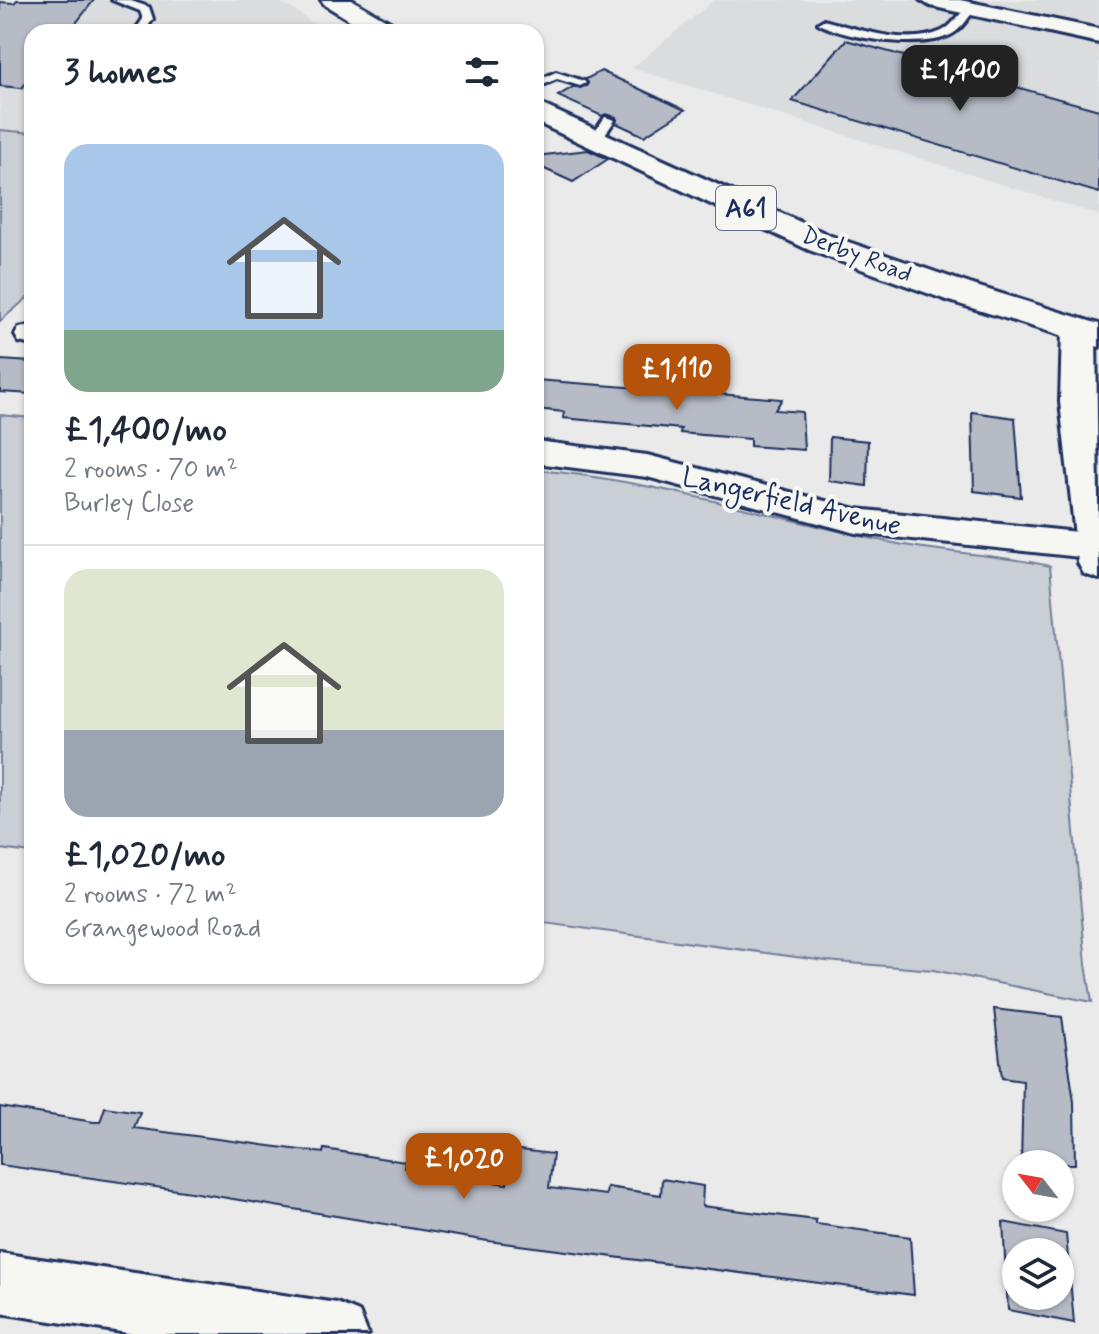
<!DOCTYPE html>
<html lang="en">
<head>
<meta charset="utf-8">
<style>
  body { margin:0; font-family:Mynerve,sans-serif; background:#f2f2f3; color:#1f2937; height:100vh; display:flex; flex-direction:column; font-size:30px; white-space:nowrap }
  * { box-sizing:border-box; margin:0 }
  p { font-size:26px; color:#747a83 }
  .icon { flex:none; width:44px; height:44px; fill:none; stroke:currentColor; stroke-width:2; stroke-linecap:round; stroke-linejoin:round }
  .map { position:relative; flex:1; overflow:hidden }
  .side { position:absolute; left:24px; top:24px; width:520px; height:960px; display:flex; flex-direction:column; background:#fff; border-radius:24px; box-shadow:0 2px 6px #0004 }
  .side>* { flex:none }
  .needle { width:52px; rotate:301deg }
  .controls { position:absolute; left:1002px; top:1150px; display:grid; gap:16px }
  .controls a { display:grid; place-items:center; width:72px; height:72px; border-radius:50%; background:#fff; box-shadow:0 2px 6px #0004; font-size:40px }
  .price { position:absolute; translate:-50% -68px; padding:0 18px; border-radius:16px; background:#b45309; color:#fff; font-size:26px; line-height:52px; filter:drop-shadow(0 2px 4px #0008) }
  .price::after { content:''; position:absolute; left:50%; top:48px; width:24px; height:18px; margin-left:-12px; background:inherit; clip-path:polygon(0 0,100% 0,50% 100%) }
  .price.on { background:#222; color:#fff }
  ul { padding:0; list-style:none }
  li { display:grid; align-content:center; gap:16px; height:424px; padding:0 40px }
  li+li { border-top:2px solid #e0e1e3 }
  li span { display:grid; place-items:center; height:248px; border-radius:24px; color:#555 }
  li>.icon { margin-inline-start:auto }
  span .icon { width:144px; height:144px; fill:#fffc; stroke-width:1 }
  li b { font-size:34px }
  h2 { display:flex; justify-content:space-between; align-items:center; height:96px; padding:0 40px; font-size:34px }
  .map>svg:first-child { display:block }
  .built { fill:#dadcde }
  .green { fill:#caced5; stroke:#727e9a; stroke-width:2 }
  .building { fill:#b6bbc6; stroke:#1b2f5e; stroke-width:2; fill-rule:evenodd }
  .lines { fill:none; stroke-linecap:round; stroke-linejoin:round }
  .lane-casing { stroke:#1b2f5e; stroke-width:6 }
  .street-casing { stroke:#1b2f5e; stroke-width:6 }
  .secondary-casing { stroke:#1b2f5e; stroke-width:6 }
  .highway-casing { stroke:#1b2f5e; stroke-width:6 }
  .lane { fill:#f6f6f2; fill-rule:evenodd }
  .street { fill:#f6f6f2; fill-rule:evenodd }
  .secondary { fill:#f6f6f2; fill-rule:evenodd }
  .highway { fill:#f6f6f2; fill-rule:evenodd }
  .labels { text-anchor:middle; stroke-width:8; stroke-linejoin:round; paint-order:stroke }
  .far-street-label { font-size:24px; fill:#1b2f5e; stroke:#f6f6f2 }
  .shield { fill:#f6f6f2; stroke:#5d6b8a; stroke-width:2 }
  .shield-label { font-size:26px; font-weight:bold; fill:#1b2f5e }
  .street-label { font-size:28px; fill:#1b2f5e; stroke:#f6f6f2 }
</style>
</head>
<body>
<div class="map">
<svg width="1099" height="1334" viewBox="0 0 1099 1334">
  <rect width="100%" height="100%" fill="#e9eae9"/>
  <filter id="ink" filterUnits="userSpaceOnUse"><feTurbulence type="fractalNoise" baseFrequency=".0125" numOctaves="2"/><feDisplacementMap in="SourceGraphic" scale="16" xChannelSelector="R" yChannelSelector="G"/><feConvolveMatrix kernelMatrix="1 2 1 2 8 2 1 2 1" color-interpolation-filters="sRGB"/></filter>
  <g filter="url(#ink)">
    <!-- built -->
    <path class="built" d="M17 0H277L325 30 32 32V133L0 130V39Z
      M714 0H1099V215L632 68Z"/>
    <!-- green -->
    <path class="green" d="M0 130 32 133V294L0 321Z
      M0 415 32 418V853L0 849Z
      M536 470C655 480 771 518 888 542 941 553 996 554 1050 566L1086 964 1092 1002 933 970 826 961 536 922Z"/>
    <!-- building -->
    <path class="building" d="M17 0H94L69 32 32 29V75L22 88 0 86V2L14 3Z
      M846 40 1099 110V193L792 101Z
      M601 71 685 110 644 136 616 123V117L606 114 602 116 558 96 573 87 587 86 586 79Z
      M588 150 608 159 573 182 536 165V156Z
      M0 360 32 362V394L0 392Z
      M536 380 782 399 775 410 802 412 804 450 750 446V439L680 433 681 429 563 418 564 412 536 409Z
      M972 412 1015 418 1021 497 974 491Z
      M830 437 868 441 867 486 829 481Z
      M994 1009 1062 1017 1074 1102 1075 1164H1021L1023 1081 1002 1078Z
      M0 1107 94 1122H100L105 1107 140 1112 134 1128 323 1153 324 1149 405 1162 404 1168 507 1184 512 1149 553 1154 549 1188 606 1195 607 1187 661 1195 662 1179 703 1186 702 1206 816 1220V1224L910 1237 914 1295 488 1241 191 1192 0 1165Z
      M1003 1222 1066 1234 1074 1323 1008 1310ZM1016 1252H1060V1296H1016Z"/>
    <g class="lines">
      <defs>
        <path id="lane" d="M112 0H128L149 7 153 19 144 32H134L143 19 140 11Z
          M970 6 975 9C969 17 963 27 954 33 926 51 844 39 818 23L823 20C859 29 906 47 942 31 954 25 959 12 970 6Z
          M556 72 584 81 586 83 580 86 557 79 536 88V81Z
          M605 117 615 120 600 142H592L590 139Z"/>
        <path id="street" d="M920 0H960L1099 29V43L930 6Z
          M29 326H32V345L19 342 15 335 19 328Z
          M536 441 647 455 856 509 1097 534 1099 559 856 533 647 477 536 463Z"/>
        <path id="secondary" d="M1079 319 1091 322 1096 330 1099 579 1084 574 1078 563 1060 402 1062 330 1067 322Z
          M0 1253 337 1303 359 1312 368 1334H134L0 1313Z"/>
        <path id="highway" d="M321 0H352L397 26 401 32H369L325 5Z
          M536 102 831 236 973 285 1099 324V347L949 301 809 250 536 122Z"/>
      </defs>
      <!-- lane casing -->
      <use href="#lane" class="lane-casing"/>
      <!-- street casing -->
      <use href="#street" class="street-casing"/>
      <!-- secondary casing -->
      <use href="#secondary" class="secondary-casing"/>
      <!-- highway casing -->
      <use href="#highway" class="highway-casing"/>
      <!-- lane -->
      <use href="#lane" class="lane"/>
      <!-- street -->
      <use href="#street" class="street"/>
      <!-- secondary -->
      <use href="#secondary" class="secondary"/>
      <!-- highway -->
      <use href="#highway" class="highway"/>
    </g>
  </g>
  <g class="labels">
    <!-- far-street labels -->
    <g class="far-street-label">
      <text transform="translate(857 254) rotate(21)" y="8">Derby Road</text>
    </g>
    <!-- shield labels -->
    <rect class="shield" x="716" y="186" width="60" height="44" rx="6"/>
    <g class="shield-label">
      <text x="746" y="217">A61</text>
    </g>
    <!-- street labels -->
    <g class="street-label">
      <text transform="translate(792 500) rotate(13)" y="10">Langerfield Avenue</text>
    </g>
  </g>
</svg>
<div class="controls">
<a><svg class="needle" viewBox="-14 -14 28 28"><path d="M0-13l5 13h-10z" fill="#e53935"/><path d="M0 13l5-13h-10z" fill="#747a83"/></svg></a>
<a><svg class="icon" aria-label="layers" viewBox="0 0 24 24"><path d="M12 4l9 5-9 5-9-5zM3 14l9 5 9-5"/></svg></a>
</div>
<b class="price on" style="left:960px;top:113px">£1,400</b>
<b class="price" style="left:677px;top:412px">£1,110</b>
<b class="price" style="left:464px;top:1201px">£1,020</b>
<section class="side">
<h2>3 homes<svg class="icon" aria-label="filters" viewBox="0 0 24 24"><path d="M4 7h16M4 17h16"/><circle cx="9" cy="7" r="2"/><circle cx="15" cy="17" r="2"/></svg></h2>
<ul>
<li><span style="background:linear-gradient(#a9c7e8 75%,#7fa58c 0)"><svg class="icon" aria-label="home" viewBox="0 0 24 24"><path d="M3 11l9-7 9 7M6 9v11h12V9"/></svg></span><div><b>£1,400/mo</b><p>2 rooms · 70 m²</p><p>Burley Close</p></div></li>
<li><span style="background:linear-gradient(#dfe7d0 65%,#9aa5b1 0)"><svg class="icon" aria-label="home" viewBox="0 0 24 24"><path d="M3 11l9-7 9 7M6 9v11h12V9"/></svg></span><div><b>£1,020/mo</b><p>2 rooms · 72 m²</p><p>Grangewood Road</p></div></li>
</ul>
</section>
</div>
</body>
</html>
